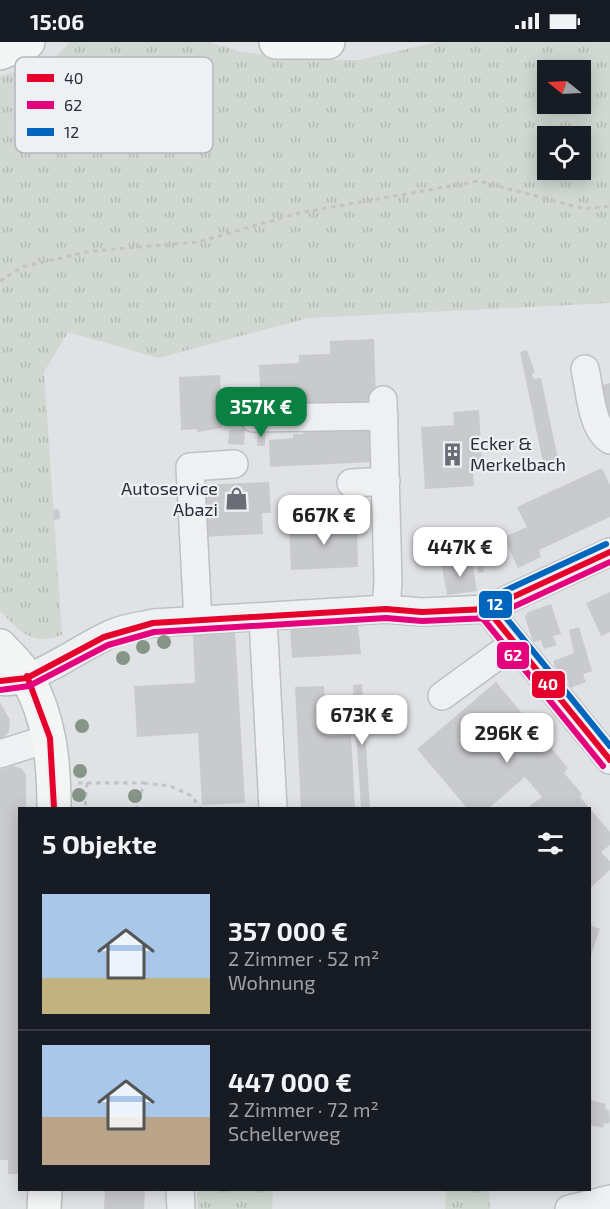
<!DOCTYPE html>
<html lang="de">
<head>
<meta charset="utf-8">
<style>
  body { margin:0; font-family:"Exo 2",sans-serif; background:#242831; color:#f1f3f6; height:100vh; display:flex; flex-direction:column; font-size:22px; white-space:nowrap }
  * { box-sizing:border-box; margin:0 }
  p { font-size:20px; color:#9ea1a6 }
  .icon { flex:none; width:33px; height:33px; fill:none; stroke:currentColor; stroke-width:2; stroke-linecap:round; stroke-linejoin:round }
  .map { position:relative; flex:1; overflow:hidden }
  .panel { position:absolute; left:18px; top:765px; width:573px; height:384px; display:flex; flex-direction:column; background:#171b24; border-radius:0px; box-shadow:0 3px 15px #0003 }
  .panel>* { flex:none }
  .needle { width:39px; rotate:288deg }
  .tools { position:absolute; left:537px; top:18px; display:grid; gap:12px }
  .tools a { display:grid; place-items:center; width:54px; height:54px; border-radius:0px; background:#171b24; box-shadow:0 3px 15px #0003; font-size:30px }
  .price { position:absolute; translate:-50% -51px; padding:0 14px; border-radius:12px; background:#fff; color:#222; font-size:20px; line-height:39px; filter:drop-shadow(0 2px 3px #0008) }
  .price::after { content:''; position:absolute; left:50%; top:36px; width:18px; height:14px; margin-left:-9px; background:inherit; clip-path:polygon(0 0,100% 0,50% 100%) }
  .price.current { background:#0b8043; color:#fff }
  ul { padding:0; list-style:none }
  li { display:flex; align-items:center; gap:18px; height:150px; padding:0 24px }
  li+li { border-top:2px solid #363941 }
  li span { display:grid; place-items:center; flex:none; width:168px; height:120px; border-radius:0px; color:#555 }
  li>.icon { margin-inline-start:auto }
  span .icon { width:72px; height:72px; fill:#fffc; stroke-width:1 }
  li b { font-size:26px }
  h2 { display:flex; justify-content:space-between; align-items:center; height:72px; padding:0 24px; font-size:26px }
  .status { display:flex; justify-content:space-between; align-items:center; height:42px; padding:0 30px; background:#171b24; direction:ltr }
  .status svg { height:16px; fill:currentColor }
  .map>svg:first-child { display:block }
  .grass { fill:url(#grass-tufts); fill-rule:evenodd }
  .building { fill:#c9cacd }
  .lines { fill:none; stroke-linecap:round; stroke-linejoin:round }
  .minor-casing { stroke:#bec0c3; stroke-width:30 }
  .major-casing { stroke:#bdbfc2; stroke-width:36 }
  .path { stroke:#c2c3c7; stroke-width:3; stroke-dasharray:4.5 4.5; stroke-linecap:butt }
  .minor { stroke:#eff0f2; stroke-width:27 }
  .major { stroke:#f4f5f5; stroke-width:33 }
  .bus-1-casing { stroke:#eef0f4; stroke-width:10 }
  .bus-2-casing { stroke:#eef0f4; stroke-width:10 }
  .bus-3-casing { stroke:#eef0f4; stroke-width:10 }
  .bus-1 { stroke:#e4002b; stroke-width:6 }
  .bus-2 { stroke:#e5007d; stroke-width:6 }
  .bus-3 { stroke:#0065bd; stroke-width:6 }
  .tree { fill:#859586 }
  .labels { text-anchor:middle; stroke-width:4.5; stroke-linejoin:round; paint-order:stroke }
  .poi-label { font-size:18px; fill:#2a2e3b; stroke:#eef0f4; text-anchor:start }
  .key { fill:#eef0f4; stroke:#b3b6bc; stroke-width:1.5 }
  .key-label { font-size:16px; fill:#2a2e3b }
  .line-badge { stroke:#eef0f4; stroke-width:2 }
  .badge-label { font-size:16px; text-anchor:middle; font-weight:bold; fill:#fff }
</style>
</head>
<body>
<div class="status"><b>15:06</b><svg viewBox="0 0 49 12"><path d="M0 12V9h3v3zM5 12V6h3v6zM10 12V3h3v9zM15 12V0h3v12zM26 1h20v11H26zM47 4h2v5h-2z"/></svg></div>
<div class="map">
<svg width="610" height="1167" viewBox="0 0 610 1167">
  <defs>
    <pattern id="grass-tufts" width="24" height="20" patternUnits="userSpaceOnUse" patternTransform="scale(1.5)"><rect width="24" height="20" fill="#d0d8d1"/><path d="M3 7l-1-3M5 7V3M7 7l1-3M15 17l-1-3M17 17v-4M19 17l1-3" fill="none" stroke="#b3bab4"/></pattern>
  </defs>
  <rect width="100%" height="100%" fill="#e0e2e5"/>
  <!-- grass -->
  <path class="grass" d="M69 0H210L238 9 300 18H358L438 0H610V261L308 276 158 316 68 290 44 330 62 593C30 604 22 590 0 569V34C23 28 56 22 69 0ZM548 28H580V62H548ZM548 94H580V128H548Z
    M197 1148H273L272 1167H198Z
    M446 1148H489L490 1167H445Z"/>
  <!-- building -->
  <path class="building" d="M374 297 376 360 261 364 259 323 299 321V313L330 312V299Z
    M527 308 535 331 532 332 533 337 541 336 559 422 544 425 520 310Z
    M220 333 222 386 197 390V387L181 388 179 335Z
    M610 341V387L594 346Z
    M479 368 482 422H472L474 444 425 447 421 385 454 383 453 370Z
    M371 386 372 420 270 425 269 398 293 396V392H303V389Z
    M237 387H245L244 403 228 402 229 388Z
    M258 388H265V404H257Z
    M602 426 610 443V475L539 508 541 515 518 526 504 495 527 485 517 465Z
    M269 440 271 471H262L263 492 202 495 200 443Z
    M59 467 60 477 54 478 53 468Z
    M357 481 358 525 291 528 289 484Z
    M472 519 477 549 447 553 442 524Z
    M483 524 484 530 478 531 477 525Z
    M610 550V590L601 594 586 561Z
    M551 562 561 592 553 594 557 603 544 607 541 598 533 600 525 575 528 570Z
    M358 582 361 612 292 616 290 586Z
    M579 585 592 629 583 632 586 640 570 646 567 637 561 639 553 619 574 611 569 588Z
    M235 589 245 761 202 763 198 691 137 695 134 644 195 641 193 592Z
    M496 640 568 726 564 731 582 752 580 755 610 790V803L601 810 610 819V828L590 846V766H527L542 755 525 735 489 766H467L417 707Z
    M362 642 370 766H361L353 643Z
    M324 644 327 694 351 693 355 766H301L295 645Z
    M0 660 10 678 9 690 0 699Z
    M13 724 21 726 26 733V766H20V1132H8V1118H0V728Z
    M590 883 600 887 590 916Z
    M590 1058 606 1062 605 1067 609 1068 610 1078 609 1082 604 1081 603 1086 590 1083Z
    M105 1148H145L144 1167H104Z"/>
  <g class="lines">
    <defs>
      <path id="minor" d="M585 327C590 348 591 386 610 398
        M383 358 388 539 386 567
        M254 376 384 374
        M351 441 386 439
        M487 567 610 718
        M263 576 273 766
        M198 579 190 425 234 422
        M0 639C30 646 86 600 116 590 128 585 141 584 153 581L386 567 422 570 487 567 610 510
        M442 654 515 601
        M0 712 50 696
        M180 1148 181 1167
        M569 1167 610 1157"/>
      <path id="major" d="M276 0H328
        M0 11 28 0
        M0 604C9 614 21 624 27 636 50 676 54 721 54 766
        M44 1167 45 1148"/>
    </defs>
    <!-- minor casing -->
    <use href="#minor" class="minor-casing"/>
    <!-- major casing -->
    <use href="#major" class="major-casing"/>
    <!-- path -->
    <path class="path" d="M0 239 22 225 92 209 198 200 299 171 479 139 585 167 610 164
      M78 741H87L85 766
      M87 741H144L137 766
      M144 741 170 744 192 754 200 766"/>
    <!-- minor -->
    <use href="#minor" class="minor"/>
    <!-- major -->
    <use href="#major" class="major"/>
    <defs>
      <path id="bus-1" d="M487 567 610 718
        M27 634 50 696 54 766
        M0 639 27 636 104 595 153 581 386 567 422 570 487 567 610 510"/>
      <path id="bus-2" d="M480 573 603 724
        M0 648 29 644 108 603 154 590 386 576 422 579 489 576 610 520"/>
      <path id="bus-3" d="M483 559 606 502
        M494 561 610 704"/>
    </defs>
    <!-- bus-1 casing -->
    <use href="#bus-1" class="bus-1-casing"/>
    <!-- bus-2 casing -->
    <use href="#bus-2" class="bus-2-casing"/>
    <!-- bus-3 casing -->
    <use href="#bus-3" class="bus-3-casing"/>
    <!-- bus-1 -->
    <use href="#bus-1" class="bus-1"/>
    <!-- bus-2 -->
    <use href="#bus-2" class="bus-2"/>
    <!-- bus-3 -->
    <use href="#bus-3" class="bus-3"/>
  </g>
  <!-- trees -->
  <g class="tree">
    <circle cx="164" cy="600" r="7"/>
    <circle cx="143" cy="605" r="7"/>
    <circle cx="123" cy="616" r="7"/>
    <circle cx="82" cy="684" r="7"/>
    <circle cx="80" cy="729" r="7"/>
    <circle cx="79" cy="753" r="7"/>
    <circle cx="135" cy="754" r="7"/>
  </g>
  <!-- icons -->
  <defs>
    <symbol id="building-bare" viewBox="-9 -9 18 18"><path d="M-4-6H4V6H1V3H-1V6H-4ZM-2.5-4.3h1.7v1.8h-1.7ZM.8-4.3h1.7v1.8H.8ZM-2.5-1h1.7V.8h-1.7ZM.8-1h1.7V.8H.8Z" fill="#6a6d76" stroke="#eef0f4" stroke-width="2.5" paint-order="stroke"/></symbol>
    <symbol id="shop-bare" viewBox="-9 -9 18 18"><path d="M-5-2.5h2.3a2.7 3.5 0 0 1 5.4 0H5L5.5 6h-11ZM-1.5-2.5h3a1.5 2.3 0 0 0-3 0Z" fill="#6a6d76" stroke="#eef0f4" stroke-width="2.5" paint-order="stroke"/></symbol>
  </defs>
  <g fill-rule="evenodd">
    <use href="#building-bare" x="436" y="396" width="33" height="33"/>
    <use href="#shop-bare" x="220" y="440" width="33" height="33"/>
  </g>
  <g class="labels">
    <!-- poi labels -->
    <g class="poi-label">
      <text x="470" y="408">Ecker &amp;<tspan x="470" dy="21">Merkelbach</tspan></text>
      <text x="218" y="453" text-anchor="end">Autoservice<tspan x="218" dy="21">Abazi</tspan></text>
    </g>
  </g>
  <!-- legend -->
  <rect x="15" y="15" width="198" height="96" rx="9" class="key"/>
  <rect x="27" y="32" width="27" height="8" fill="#e4002b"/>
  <rect x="27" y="59" width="27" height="8" fill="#e5007d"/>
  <rect x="27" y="86" width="27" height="8" fill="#0065bd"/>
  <g class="key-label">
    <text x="64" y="42">40</text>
    <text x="64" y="69">62</text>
    <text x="64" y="96">12</text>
  </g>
  <g class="line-badge">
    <rect x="478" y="548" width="35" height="29" rx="6" fill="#0065bd"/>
    <rect x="496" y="599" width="34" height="29" rx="6" fill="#e5007d"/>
    <rect x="531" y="628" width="35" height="29" rx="6" fill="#e4002b"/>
  </g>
  <g class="badge-label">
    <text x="495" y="568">12</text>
    <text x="513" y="619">62</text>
    <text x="548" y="648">40</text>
  </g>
</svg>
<div class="tools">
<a><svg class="needle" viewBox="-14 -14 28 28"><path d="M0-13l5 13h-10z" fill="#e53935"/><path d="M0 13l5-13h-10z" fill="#9ea1a6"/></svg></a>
<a><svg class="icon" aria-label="locate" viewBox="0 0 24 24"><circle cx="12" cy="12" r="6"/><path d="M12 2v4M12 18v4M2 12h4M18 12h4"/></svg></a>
</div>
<b class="price current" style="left:261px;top:396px">357K €</b>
<b class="price" style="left:324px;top:504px">667K €</b>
<b class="price" style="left:460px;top:536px">447K €</b>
<b class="price" style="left:362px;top:704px">673K €</b>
<b class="price" style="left:507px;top:722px">296K €</b>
<section class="panel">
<h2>5 Objekte<svg class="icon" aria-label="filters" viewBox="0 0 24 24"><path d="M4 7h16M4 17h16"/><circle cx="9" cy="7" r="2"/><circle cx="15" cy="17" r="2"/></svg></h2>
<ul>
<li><span style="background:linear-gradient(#a9c7e8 70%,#c2b280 0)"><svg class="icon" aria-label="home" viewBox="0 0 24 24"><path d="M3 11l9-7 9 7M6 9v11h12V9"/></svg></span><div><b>357 000 €</b><p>2 Zimmer · 52 m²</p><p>Wohnung</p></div></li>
<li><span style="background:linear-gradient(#a9c7e8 60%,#b9a48a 0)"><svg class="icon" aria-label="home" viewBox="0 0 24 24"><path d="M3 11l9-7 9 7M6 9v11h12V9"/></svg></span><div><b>447 000 €</b><p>2 Zimmer · 72 m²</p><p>Schellerweg</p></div></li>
</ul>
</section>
</div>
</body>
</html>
